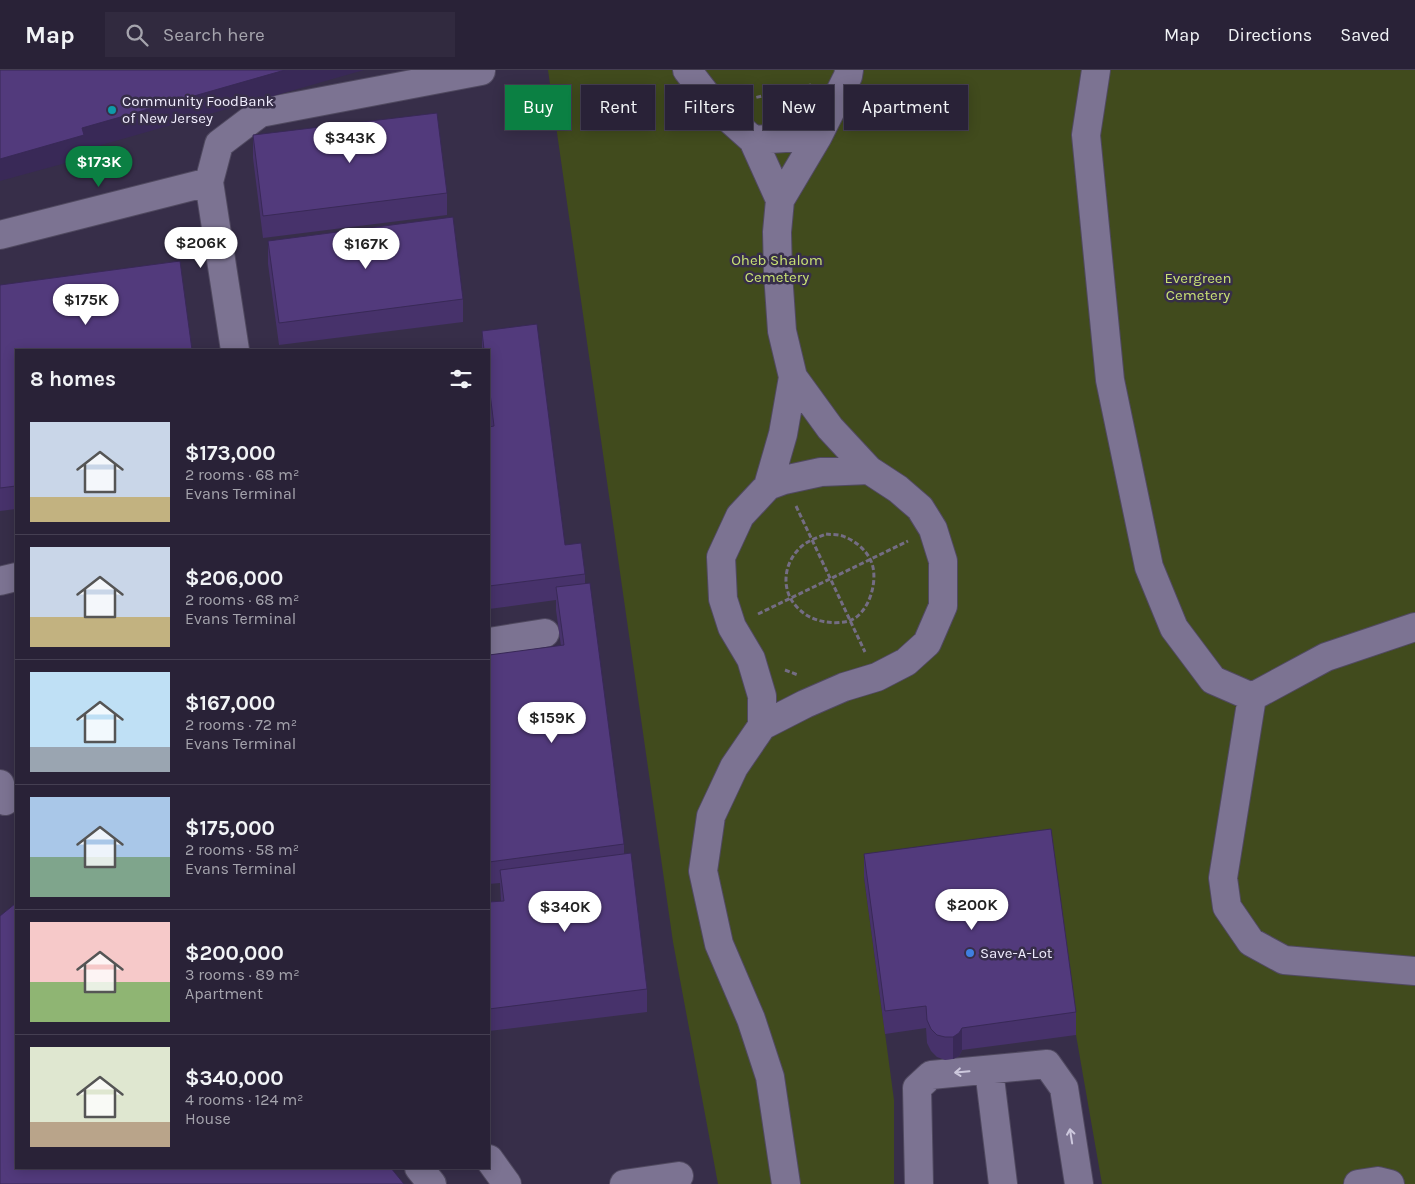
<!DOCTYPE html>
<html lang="en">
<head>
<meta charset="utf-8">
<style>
  body { margin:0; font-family:Karla,sans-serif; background:#312a3f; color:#f1f3f6; height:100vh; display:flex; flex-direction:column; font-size:19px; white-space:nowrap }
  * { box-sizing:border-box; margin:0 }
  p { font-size:16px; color:#a5a4ad }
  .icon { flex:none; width:28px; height:28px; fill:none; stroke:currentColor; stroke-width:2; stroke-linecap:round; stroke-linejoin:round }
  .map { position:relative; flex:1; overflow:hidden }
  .panel { position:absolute; left:15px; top:279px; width:475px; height:820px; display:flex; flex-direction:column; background:#292237; border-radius:0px; box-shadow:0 2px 12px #0003,0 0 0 1px #453f52 }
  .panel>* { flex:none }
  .guide { position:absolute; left:505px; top:15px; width:475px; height:45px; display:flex; gap:10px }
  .price { position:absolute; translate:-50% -42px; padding:0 11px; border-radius:18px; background:#fff; color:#222; font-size:16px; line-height:32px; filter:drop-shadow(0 1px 2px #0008) }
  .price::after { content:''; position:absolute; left:50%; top:30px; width:15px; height:11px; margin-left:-8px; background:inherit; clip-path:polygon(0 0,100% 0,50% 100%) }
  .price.current { background:#0b8043; color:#fff }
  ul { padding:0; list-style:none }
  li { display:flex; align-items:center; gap:15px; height:125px; padding:0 15px }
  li+li { border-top:1px solid #453f52 }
  li span { display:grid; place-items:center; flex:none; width:140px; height:100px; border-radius:0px; color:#555 }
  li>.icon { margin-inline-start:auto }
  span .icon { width:60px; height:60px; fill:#fffc; stroke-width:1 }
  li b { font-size:21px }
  h2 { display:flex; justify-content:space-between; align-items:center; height:60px; padding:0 15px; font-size:21px }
  .chip { padding:0 18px; border-radius:0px; background:#292237; box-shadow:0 2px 12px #0003,0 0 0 1px #453f52; font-size:18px; line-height:45px }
  .chip.current { background:#0b8043; color:#fff }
  header { display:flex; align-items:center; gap:30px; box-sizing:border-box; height:70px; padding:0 25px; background:#292237; border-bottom:1px solid #453f52 }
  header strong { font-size:24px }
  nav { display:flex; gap:28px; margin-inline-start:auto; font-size:18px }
  .search { width:350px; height:45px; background:#312a3f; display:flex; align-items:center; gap:12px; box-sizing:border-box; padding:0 18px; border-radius:0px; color:#a5a4ad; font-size:19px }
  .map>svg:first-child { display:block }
  .green { fill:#414b1d }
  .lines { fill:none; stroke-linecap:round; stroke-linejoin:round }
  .minor-casing { stroke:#504960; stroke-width:30 }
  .path { stroke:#746d84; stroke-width:3; stroke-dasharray:5 2.5; stroke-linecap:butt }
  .minor { stroke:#7c7392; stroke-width:28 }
  .wall { fill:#47326b }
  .shaded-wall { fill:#392957 }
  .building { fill:#523a7c; stroke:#392957 }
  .oneway { stroke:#cdc8dd }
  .culture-dot { fill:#0f9aa8; stroke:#372e49; stroke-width:2 }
  .shop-dot { fill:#3f7fe0; stroke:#372e49; stroke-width:2 }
  .labels { text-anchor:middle; stroke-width:5; stroke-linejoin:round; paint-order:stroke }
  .poi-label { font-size:15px; fill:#f0ecfd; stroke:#372e49; text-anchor:start }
  .park-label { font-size:15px; fill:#cae375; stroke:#372e49 }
</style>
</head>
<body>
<header>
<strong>Map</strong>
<div class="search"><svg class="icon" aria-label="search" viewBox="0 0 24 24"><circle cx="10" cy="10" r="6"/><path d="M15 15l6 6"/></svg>Search here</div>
<nav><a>Map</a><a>Directions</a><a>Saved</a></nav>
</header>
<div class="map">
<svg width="1415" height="1114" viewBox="0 0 1415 1114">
  <rect width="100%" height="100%" fill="#372e49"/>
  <!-- green -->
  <path class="green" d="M548 0H1415V1114H1102L1076 965 1051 782 864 807 894 1030V1114H718L673 872Z"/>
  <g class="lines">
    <defs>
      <path id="minor" d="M687 0 715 36 753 70 780 130
        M1096 0 1086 65 1110 310 1149 497 1174 558 1213 610 1252 627 1326 587 1415 557
        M753 70 818 66
        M0 165 209 112
        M235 280 209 112 219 74 260 43 481 1
        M793 307 830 358 869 400 898 419 920 438 933 459 943 491V536L927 573 906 592 877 607 844 617 805 634 762 656V626L751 589 732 557 723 529 721 487 740 446 768 416 783 364 793 307 782 261 778 203 777 162 780 130 818 66 848 6 849 0
        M768 416 784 410 821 402 869 400
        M0 511 16 507
        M489 572 545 563
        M1252 627 1223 808 1227 837 1251 872 1284 890 1415 901
        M762 656 734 697 711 746 703 801 719 874 751 949 770 1007 786 1114
        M0 714 5 731
        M989 1000 1003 1114
        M489 1089 507 1114
        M419 1098 432 1114
        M624 1114 679 1106
        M919 1114 917 1018 931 1005 1047 994 1064 1018 1079 1114
        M1358 1114 1378 1111 1390 1114"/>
    </defs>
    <!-- minor casing -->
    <use href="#minor" class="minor-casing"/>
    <!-- path -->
    <path class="path" d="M749 29 811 15
      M796 436 865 582
      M826 464C832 465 839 464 845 467 855 471 865 479 870 489 880 507 870 544 849 551 842 553 833 553 826 552 814 550 805 546 796 536 782 521 783 497 797 481 804 472 816 468 826 464Z
      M758 544 908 471
      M785 600 798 605"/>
    <!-- minor -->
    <use href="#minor" class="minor"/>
  </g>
  <!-- wall -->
  <path class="wall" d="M253 65 447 123V145L263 168 253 88Z
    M268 171 463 229V252L279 275 268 194Z
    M0 215 16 280V439L0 441Z
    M482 261 484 280H482Z
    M489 280 565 475 585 504V513L624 774V784L647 919V942L489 961V832L501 831 500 813 489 814V585L561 576 556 540V530L489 539V357L491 356 489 338Z
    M16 534V573L14 557V535Z
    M864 784 1076 942V965L962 980 959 986 953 989 945 990 937 987 931 981 927 973 926 958 885 964 864 807Z"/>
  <!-- shaded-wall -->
  <path class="shaded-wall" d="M285 0H364L84 80V88L0 111V89L82 58Z
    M962 958V980L959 986 953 989V967Z"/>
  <!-- building -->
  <path class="building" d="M0 0H285L82 58 84 65 0 89Z
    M437 43 447 123 263 146 253 65Z
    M453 147 463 229 279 253 268 171Z
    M180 191 192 280H16V416L0 418V215Z
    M537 254 565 475 581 473 585 504 489 516V357L494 356 489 315V280H484L482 261Z
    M590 513 624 774 489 792V585L564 575 556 517Z
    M16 534V551L14 535Z
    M1051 759 1076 942 962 958 959 963 953 967H945L937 965 931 959 927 950 926 936 885 941 864 784Z
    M631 783 647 919 489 939V832L504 831 500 800Z
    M16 833V1098H391L404 1114H0V846Z"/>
  <!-- one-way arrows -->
  <defs><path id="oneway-shaft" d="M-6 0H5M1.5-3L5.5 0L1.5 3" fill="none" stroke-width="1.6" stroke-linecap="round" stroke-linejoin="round" transform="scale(1.25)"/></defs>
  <g class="oneway">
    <use href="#oneway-shaft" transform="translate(962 1002) rotate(175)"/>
    <use href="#oneway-shaft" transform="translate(1071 1066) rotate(-99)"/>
  </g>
  <!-- markers -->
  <circle class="culture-dot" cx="112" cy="40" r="5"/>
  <circle class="shop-dot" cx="970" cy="883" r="5"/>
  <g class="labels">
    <!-- poi labels -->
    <g class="poi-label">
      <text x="122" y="36">Community FoodBank<tspan x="122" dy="17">of New Jersey</tspan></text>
      <text x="980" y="888">Save-A-Lot</text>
    </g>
    <!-- park labels -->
    <g class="park-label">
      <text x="777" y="195">Oheb Shalom<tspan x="777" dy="17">Cemetery</tspan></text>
      <text x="1198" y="213">Evergreen<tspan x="1198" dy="17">Cemetery</tspan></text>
    </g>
  </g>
</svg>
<b class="price" style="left:350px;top:94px">$343K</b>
<b class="price current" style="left:99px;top:118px">$173K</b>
<b class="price" style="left:201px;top:199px">$206K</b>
<b class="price" style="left:366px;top:200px">$167K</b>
<b class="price" style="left:86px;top:256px">$175K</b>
<b class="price" style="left:552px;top:674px">$159K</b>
<b class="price" style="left:972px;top:861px">$200K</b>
<b class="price" style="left:565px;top:863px">$340K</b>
<div class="guide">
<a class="chip current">Buy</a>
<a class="chip">Rent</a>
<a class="chip">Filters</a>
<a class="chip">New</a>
<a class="chip">Apartment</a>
</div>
<section class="panel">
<h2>8 homes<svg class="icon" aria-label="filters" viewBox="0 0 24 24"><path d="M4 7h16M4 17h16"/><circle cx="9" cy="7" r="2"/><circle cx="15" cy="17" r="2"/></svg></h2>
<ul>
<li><span style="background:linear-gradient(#c9d6e8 75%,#c2b280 0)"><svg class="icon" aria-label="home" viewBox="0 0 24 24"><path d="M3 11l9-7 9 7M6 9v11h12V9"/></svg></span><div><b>$173,000</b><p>2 rooms · 68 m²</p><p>Evans Terminal</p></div></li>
<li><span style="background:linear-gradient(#c9d6e8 70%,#c2b280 0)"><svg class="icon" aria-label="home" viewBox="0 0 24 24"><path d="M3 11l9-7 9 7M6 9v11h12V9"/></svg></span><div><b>$206,000</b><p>2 rooms · 68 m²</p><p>Evans Terminal</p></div></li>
<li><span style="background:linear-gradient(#bfe0f5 75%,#9aa5b1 0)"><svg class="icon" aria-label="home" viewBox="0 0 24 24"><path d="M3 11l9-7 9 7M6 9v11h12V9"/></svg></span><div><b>$167,000</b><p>2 rooms · 72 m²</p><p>Evans Terminal</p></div></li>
<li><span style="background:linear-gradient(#a9c7e8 60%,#7fa58c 0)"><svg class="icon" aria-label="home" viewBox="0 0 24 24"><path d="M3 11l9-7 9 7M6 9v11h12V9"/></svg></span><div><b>$175,000</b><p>2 rooms · 58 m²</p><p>Evans Terminal</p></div></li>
<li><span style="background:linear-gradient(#f6c9c9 60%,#8fb573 0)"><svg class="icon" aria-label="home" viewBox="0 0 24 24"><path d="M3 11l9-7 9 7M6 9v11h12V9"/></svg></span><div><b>$200,000</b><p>3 rooms · 89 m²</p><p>Apartment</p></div></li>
<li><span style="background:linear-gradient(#dfe7d0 75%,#b9a48a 0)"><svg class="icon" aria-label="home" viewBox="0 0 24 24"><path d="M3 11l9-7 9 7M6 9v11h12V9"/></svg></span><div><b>$340,000</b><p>4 rooms · 124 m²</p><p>House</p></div></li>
</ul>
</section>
</div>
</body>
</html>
